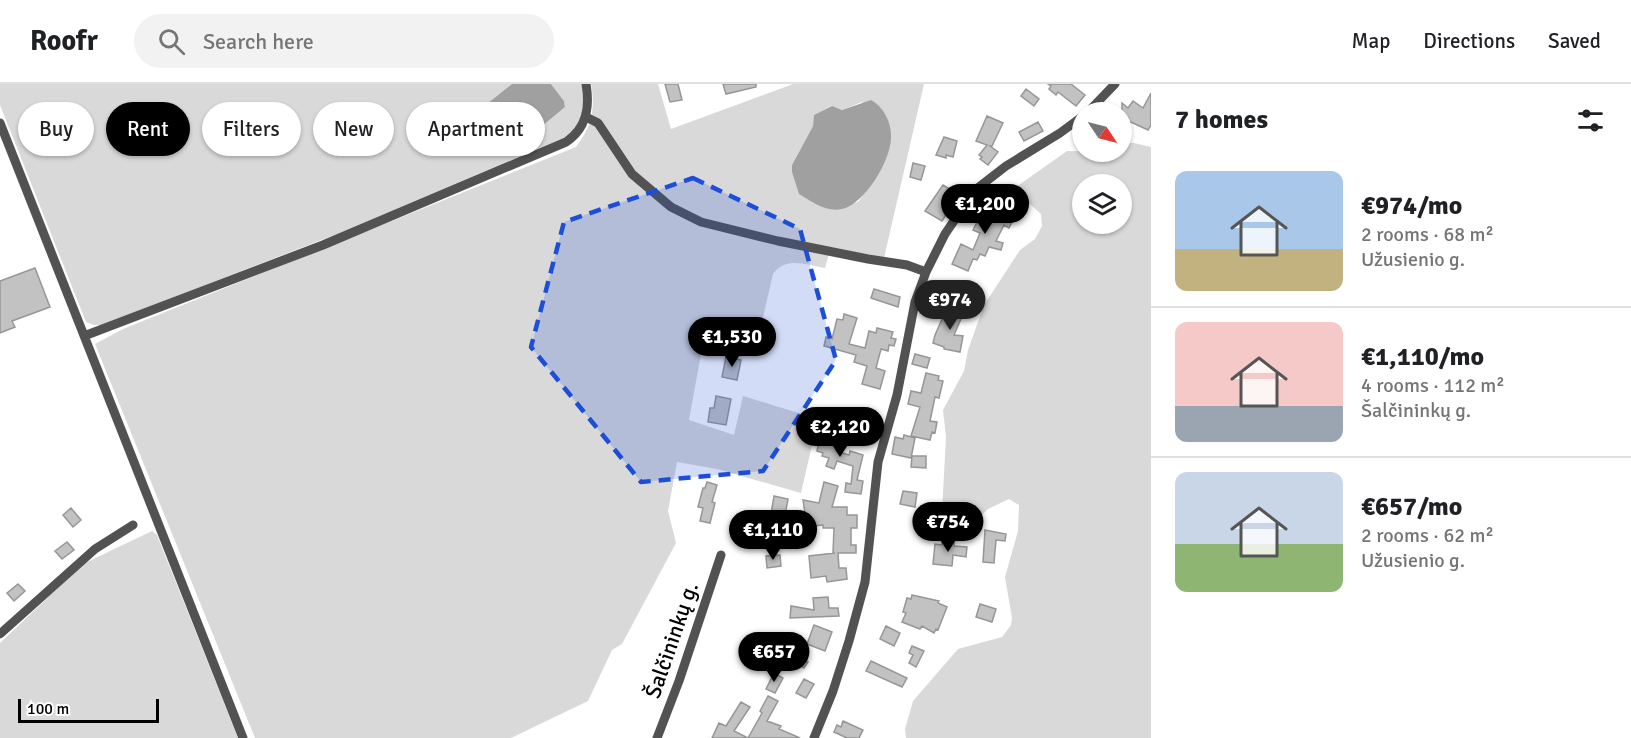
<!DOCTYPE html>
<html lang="en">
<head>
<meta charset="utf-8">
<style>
  body { margin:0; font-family:Signika,sans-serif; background:#f2f2f2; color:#202124; height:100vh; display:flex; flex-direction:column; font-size:22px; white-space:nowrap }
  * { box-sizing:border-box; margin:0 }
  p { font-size:20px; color:#757577 }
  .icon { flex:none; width:33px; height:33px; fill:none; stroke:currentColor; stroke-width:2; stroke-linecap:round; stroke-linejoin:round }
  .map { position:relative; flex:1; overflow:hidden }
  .side { display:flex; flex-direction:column; background:#fff; width:480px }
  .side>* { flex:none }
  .hud { position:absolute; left:18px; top:18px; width:570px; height:54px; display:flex; gap:12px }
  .needle { width:39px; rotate:125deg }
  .fabs { position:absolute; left:1072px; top:18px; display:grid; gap:12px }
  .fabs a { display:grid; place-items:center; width:60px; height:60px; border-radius:50%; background:#fff; box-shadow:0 2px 4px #0004; font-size:30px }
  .scale { position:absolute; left:18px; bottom:15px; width:141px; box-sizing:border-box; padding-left:6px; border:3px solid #000; border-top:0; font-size:16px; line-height:21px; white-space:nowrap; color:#000; -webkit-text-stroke:4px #fff; paint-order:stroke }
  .price { position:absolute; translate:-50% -51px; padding:0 14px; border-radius:21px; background:#000; color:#fff; font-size:20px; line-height:39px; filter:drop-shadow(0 2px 3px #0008) }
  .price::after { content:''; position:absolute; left:50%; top:36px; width:18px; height:14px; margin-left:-9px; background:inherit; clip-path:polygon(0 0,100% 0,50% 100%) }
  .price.on { background:#222; color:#fff }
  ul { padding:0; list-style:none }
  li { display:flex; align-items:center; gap:18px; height:150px; padding:0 24px }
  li+li { border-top:2px solid #e0e0e0 }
  li span { display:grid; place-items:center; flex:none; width:168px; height:120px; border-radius:12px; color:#555 }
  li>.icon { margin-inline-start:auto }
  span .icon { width:72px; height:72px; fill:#fffc; stroke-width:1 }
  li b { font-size:26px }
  h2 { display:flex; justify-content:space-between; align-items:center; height:72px; padding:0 24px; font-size:26px }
  .tag { padding:0 21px; border-radius:27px; background:#fff; box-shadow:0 2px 4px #0004; font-size:21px; line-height:54px }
  .tag.on { background:#000; color:#fff }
  header { display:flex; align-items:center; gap:36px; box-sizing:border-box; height:84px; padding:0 30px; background:#fff; border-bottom:2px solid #e0e0e0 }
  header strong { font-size:28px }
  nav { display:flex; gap:33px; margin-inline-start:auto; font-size:21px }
  .search { width:420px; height:54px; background:#f2f2f2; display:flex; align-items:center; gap:15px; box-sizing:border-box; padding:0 21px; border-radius:33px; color:#757577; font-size:22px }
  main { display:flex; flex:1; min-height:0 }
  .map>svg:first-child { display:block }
  .green { fill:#d9d9d9; fill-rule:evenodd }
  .water { fill:#a0a0a0 }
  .building { fill:#c2c2c2; stroke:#969696; stroke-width:1.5 }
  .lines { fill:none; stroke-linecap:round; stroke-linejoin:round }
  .minor { stroke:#525252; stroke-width:9 }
  .marked { fill:#1d4ed8; fill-opacity:0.2; stroke:#1d4ed8; stroke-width:4.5; stroke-dasharray:12 8; stroke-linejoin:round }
  .labels { text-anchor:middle; stroke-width:4.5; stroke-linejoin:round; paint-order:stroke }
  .street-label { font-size:22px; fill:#000; stroke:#fff }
</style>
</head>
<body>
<header>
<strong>Roofr</strong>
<div class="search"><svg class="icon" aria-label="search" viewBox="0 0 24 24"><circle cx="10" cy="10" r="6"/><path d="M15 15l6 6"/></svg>Search here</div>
<nav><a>Map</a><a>Directions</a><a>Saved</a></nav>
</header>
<main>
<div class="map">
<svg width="1151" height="654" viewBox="0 0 1151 654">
  <rect width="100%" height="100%" fill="#fff"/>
  <!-- green -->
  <path class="green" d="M0 0H512L478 27C482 42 490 73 510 69L565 23 564 17 551 0H582L585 22 576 45 563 54 342 148 102 241H94L86 238 0 21Z
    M591 0H658L671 45 793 0H924L884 174 831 163 825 184C806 181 786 172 773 190L754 272 703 259 689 336 734 351 743 312 818 335 801 409 717 385 677 378 668 427 676 459 622 560 612 566 588 617 511 654H255L95 260 123 245 576 63C591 43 596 26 591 0ZM862 18 890 62 872 100 858 118 826 124 799 110 792 81 813 42 815 31 831 22 842 26Z
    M1122 59H1134L1151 63V654H906L905 645 913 617 958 565 1002 553 1011 541 1012 534 1005 493 1018 447 1019 421 1009 415 988 425 980 433 944 431 942 428 946 353 943 326 964 287 968 266 984 221 1020 166 1035 155 1042 142 1041 130 1013 105 1067 67 1122 68ZM1083 100H1122V140H1083Z
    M152 447 157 451 238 654H0V559L83 480Z"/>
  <!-- water -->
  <path class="water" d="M512 0H551L564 17 565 23 510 69C490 73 482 42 478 27Z
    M871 16C884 23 892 39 891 55 890 77 865 120 842 125 827 129 811 117 799 110L792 88V81L813 42 814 31 832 22 842 26Z"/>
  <!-- building -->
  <path class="building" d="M665 0H678L682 16 670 18Z
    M723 0H756V3L726 10Z
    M1048 0H1071L1085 11 1076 22 1058 8 1056 11 1049 5 1051 2Z
    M1026 5 1039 15 1034 22 1021 12Z
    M1151 9V41L1148 46 1122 34V19L1128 24 1133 17 1143 24Z
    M987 32 1003 39 992 62H990L998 68 988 81 980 75 982 73 979 71 987 61 976 57Z
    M1038 38 1043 47 1024 57 1019 48Z
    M944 53 957 57 953 73 946 71V74L936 71Z
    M913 79 925 82 921 96 910 93Z
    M943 101 959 111 942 137 925 127Z
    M996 112 1006 117 1001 127 1014 134 1009 144 1004 141 996 157 1003 159 1001 166 989 163 985 172 980 170 977 176 973 175 968 187 952 180 961 160 973 166 980 149 973 146 977 138 981 139Z
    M35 184 50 223 12 237 15 243 0 249V197Z
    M874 205 900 213 898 223 871 214Z
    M947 224 956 228 957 225 964 228 954 251 963 252 960 268 944 265V263L933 259 935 251Z
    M844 230 857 234 849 260 865 264 869 247 876 249 877 244 893 248 891 254 896 255 894 262 889 261 888 267 881 265 876 284 885 287 880 305 862 300 867 282 854 278 856 271 824 262 826 253 832 255 837 235 843 236Z
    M915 270 930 274 927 284 912 280Z
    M726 273 741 276 737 296 722 293Z
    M926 289 939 292 938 296 943 297 939 314 935 313 930 337 937 338 935 349 932 348 930 356 911 352 920 323 908 320 911 307 921 309Z
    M716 312 731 315 726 341 708 338 710 324H714Z
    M839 330 853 334 849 347 836 343Z
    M822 342 840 348 836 367 849 371 850 367 863 371 857 396 863 397 861 410 845 408 846 399 851 400 853 382 837 377 834 385 826 382 829 374 822 372 823 369 817 367Z
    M904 351 915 354 911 374 892 370 895 353 903 355Z
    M912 372H926V384L911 383Z
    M707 398 717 401 712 418 715 419 710 439 700 437 703 424 698 423 703 404H705Z
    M824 398 838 402 832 423H847V431H857V444H851V461H856V469H838L839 484H846L847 495 827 498 826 492 811 494 809 472 835 469H833L834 444H823V441L807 443 803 416 819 419Z
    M903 407 917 409 915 423 900 420Z
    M774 412 788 415 785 432 771 430Z
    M71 424 81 436 73 443 63 431Z
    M778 440 792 442 790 452 776 450Z
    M985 446 1006 450 1005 457 996 456 994 479 983 478Z
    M942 457 954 458V462L967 463 966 473 953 471 952 482 933 480 935 460 942 461Z
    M67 458 74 466 62 475 55 467Z
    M780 471 781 482 767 484 766 472Z
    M18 500 25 507 14 517 7 509Z
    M912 511 939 517 938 519 947 523 938 546 936 545 934 549 922 542 920 545 902 538 906 529 903 528 907 514 911 515Z
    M828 513 829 524H838L839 532 790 534 791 522 814 526 813 514Z
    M980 520 996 525 992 538 976 533Z
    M814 541 832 548 825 567 807 560Z
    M886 542 900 549 894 562 880 555Z
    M796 559 803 563 798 572 808 578 804 584 787 574Z
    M912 562 924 567 916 583 909 579 913 571 909 569Z
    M871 577 907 594 902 603 866 587Z
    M774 589 783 594 775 609 766 605Z
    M804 595 814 600 806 614 796 609Z
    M768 612 778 617 767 637 781 642 779 645 800 654H712L719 639 726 642 741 618 750 623 734 647 748 654 762 629 760 627Z
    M843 637 863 646 859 654H847L834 648 837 641 841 643Z"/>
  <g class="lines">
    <!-- minor -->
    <path class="minor" d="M1088 28 1115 0
      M586 33 598 39 632 90 671 123 701 138 778 157 868 175 907 181 926 188
      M0 39 243 654
      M84 252 323 161 566 58C587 44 590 23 586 0
      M0 550 95 465 133 441
      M657 654 679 597 721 471
      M814 654 833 607 849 557 865 498 878 378 897 311 915 218 926 188 945 150 975 106 1006 82 1060 49 1083 32"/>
  </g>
  <!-- marked area -->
  <path class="marked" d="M693 94 800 145 836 276 763 387 641 398 531 263 564 138Z"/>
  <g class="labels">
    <!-- street labels -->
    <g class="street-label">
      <text transform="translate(671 556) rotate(-71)" y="8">Šalčininkų g.</text>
    </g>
  </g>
</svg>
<div class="fabs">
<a><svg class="needle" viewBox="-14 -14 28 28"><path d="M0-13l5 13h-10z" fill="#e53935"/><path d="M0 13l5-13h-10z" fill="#757577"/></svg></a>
<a><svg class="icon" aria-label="layers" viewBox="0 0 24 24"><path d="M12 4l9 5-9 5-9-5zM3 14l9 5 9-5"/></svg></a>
</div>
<div class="scale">100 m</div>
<b class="price" style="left:985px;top:151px">€1,200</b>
<b class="price on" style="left:950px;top:247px">€974</b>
<b class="price" style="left:732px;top:284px">€1,530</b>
<b class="price" style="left:840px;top:374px">€2,120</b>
<b class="price" style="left:948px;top:469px">€754</b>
<b class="price" style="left:773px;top:477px">€1,110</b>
<b class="price" style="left:774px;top:599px">€657</b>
<div class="hud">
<a class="tag">Buy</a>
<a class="tag on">Rent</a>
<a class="tag">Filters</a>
<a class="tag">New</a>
<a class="tag">Apartment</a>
</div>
</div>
<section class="side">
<h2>7 homes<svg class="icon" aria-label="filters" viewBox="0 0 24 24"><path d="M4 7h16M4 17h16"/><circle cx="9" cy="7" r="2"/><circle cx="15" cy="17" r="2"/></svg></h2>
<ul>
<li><span style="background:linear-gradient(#a9c7e8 65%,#c2b280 0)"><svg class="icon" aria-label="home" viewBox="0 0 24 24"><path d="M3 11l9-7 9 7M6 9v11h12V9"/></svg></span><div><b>€974/mo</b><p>2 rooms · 68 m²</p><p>Užusienio g.</p></div></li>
<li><span style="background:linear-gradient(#f6c9c9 70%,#9aa5b1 0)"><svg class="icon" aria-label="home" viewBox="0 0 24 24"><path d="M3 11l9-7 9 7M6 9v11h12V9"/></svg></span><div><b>€1,110/mo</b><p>4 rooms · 112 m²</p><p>Šalčininkų g.</p></div></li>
<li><span style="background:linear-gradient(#c9d6e8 60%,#8fb573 0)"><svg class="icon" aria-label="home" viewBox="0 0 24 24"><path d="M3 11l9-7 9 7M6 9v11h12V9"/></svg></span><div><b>€657/mo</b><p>2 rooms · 62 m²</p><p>Užusienio g.</p></div></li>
</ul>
</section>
</main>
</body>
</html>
